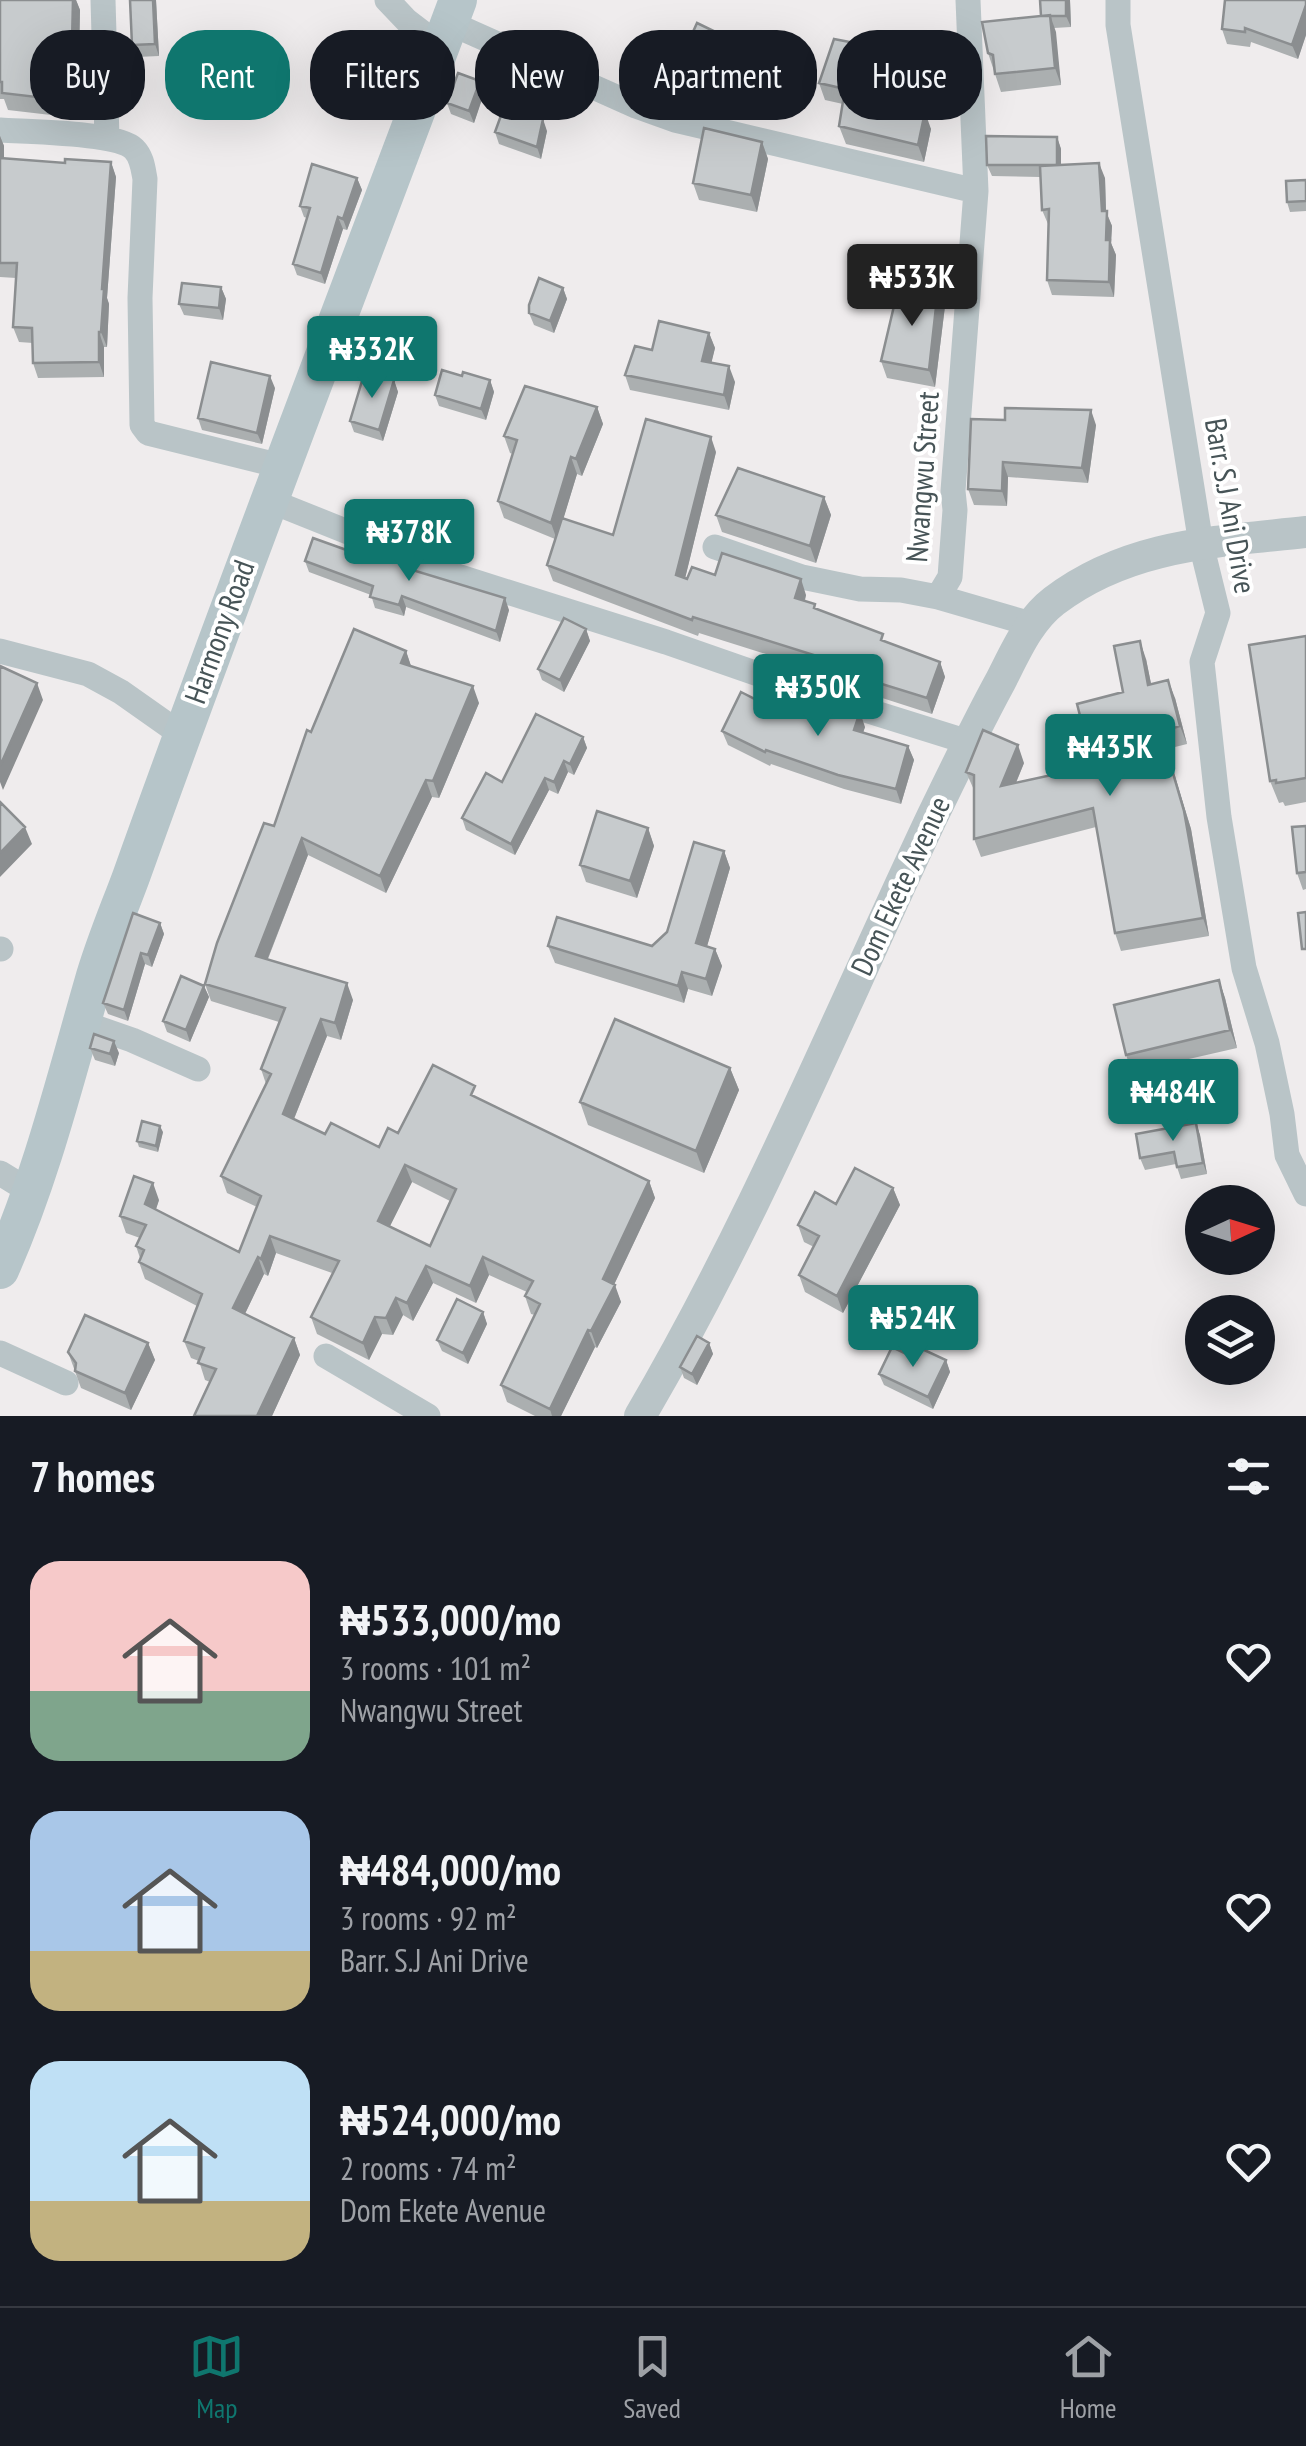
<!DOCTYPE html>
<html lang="en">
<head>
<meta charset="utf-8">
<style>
  body { margin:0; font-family:"PT Sans Narrow",sans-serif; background:#20242c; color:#f1f3f6; height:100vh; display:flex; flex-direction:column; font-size:38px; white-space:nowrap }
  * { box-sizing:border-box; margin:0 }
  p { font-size:32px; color:#9ea1a6 }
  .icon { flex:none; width:55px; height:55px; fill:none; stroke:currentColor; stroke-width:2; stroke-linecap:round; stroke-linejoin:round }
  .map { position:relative; height:1416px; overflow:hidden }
  .side { display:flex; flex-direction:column; background:#171b24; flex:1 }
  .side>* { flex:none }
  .guide { position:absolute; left:30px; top:30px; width:1248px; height:90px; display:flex; gap:20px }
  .needle { width:65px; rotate:86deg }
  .controls { position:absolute; left:1185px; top:1185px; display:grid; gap:20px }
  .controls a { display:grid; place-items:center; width:90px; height:90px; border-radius:50%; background:#171b24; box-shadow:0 10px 40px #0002; font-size:50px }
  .price { position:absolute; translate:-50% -85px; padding:0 22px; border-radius:10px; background:#0f766e; color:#fff; font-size:32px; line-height:65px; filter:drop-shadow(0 2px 5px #0008) }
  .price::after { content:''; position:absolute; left:50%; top:60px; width:30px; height:22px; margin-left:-15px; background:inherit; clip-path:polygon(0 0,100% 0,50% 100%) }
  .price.current { background:#222; color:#fff }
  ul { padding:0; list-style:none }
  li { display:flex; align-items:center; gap:30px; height:250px; padding:0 30px }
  li span { display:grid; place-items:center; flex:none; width:280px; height:200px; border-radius:30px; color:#555 }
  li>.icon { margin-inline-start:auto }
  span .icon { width:120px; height:120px; fill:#fffc; stroke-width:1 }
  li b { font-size:42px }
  h2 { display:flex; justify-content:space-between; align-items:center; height:120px; padding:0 30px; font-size:42px }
  .chip { padding:0 35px; border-radius:40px; background:#171b24; box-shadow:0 10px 40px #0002; font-size:35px; line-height:90px }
  .chip.current { background:#0f766e; color:#fff }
  .tabs { display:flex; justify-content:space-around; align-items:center; height:140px; border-top:2px solid #363941; background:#171b24; font-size:28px; color:#9ea1a6 }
  .tabs a { display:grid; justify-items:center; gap:5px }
  .tabs .current { color:#0f766e }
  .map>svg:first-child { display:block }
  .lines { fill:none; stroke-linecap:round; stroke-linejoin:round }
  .minor { stroke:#b9c4c7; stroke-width:25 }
  .tertiary { stroke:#b9c4c7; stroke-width:32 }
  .secondary { stroke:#b6c5c9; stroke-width:38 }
  .wall { fill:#abafb0; fill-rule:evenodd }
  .shaded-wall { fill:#8b8e90 }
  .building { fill:#c7cbcd; stroke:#8b8e90; stroke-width:2.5; fill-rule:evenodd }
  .labels { text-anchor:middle; stroke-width:8; stroke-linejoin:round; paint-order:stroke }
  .street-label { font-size:30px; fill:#475457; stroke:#fff }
</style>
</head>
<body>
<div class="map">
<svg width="1306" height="1416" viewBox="0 0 1306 1416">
  <rect width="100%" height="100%" fill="#efeced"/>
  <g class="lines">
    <!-- minor -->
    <path class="minor" d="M103 0 107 138
      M387 0 407 21 441 47
      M1118 0V25L1201 544 1218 613 1202 662 1219 817 1244 968 1267 1043 1282 1114 1287 1155 1306 1194
      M450 23 636 106 675 120 976 191
      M0 130C27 132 117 132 134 149 142 157 143 168 145 179L140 298 142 425 148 433 281 466
      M268 500 460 577 666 642 824 697 968 742
      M715 547 802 577 860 589 901 590 938 597 1031 624
      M938 597 950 577 955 510 953 491 976 191 968 0
      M0 651 88 674 121 692 182 735
      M0 949H1
      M83 1023 132 1040 198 1069
      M0 1173 31 1192
      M0 1353 66 1383
      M326 1356 428 1416"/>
    <!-- tertiary -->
    <path class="tertiary" d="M640 1416C753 1224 837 1018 932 817 954 772 976 726 1000 682 1015 653 1028 621 1054 601 1129 544 1216 542 1306 532"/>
    <!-- secondary -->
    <path class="secondary" d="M0 1270C41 1178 65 1080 93 983 103 947 118 912 131 877 236 583 349 292 458 0"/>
  </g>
  <!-- wall -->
  <path class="wall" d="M0 0H76L80 10 78 102 68 117 8 110 4 99H0Z
    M130 0H156L159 56 137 57 132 45Z
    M1070 0 1071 27 1054 28 1061 85 1001 92 988 53 1041 16Z
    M1306 0V35L1298 59 1251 42 1250 47 1227 44 1222 29Z
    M753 50 759 67 738 115 681 89 675 72Z
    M917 55 923 72 914 109 931 129 924 162 846 144 839 126 843 104 825 100 819 83Z
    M484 93 474 123 451 114 447 103Z
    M547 131 541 159 499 144 495 132Z
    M0 136 4 146V158L65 163 111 162 116 177 107 298 109 304 107 347H104V377L38 378 33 363V343L19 342 13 327 16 278 0 277Z
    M1057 137 1061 149V165L1105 178 1106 211 1112 226 1111 243 1116 255 1114 297 1052 295 1047 280 1048 224 1042 210 1040 177 992 176 987 165Z
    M762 142 768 159 757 212 699 200 693 183Z
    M357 178 362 190 347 230 343 229 325 284 297 275 293 264 307 218 304 217 300 206Z
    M1306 180V211L1290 212 1287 202Z
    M221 287 226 299 223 320 184 315 179 304Z
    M563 288 567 299 554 333 534 325 529 313Z
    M938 289 945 306 935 387 887 378 881 361Z
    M709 333 715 348 711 363 735 382 729 410 630 390 625 375 652 350Z
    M462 376 490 380 494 392 486 420 439 406 435 395Z
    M394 380 398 392 383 441 354 432 350 421Z
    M275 388 262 444 202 430 198 418Z
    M597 407 603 424 582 476 577 474 563 519 613 535 716 452 685 578 715 575 806 595 805 601 817 610 886 642 940 662 945 677 932 714 820 678 817 670 699 633 698 636 553 581 547 565 555 539 504 518 498 501 513 454 510 453 504 436Z
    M971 419 1096 425 1088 483 1008 477 1007 506 974 505 968 489Z
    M824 497 831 515 816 563 722 532 716 515Z
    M305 561 380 562 411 565 412 570 509 610 500 642 406 607 404 616 375 608 371 595 309 572Z
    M586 629 590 641 564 692 542 680 538 669Z
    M1306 636V802L1285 806 1283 802 1279 803 1270 781Z
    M406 651 411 666 479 703 439 798 432 797 386 893 308 855 268 959 353 1000 341 1040 327 1036 294 1119 325 1134 379 1147 398 1133 479 1099 649 1181 655 1198 614 1285 621 1302 597 1348 595 1347 561 1416H535L507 1402 501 1385 535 1315 531 1314 525 1296 527 1292 489 1275 476 1303 433 1283 413 1321 403 1315 393 1335 382 1334 369 1360 317 1334 311 1317 332 1273 276 1253 268 1276 264 1274 245 1314 294 1338 300 1355 272 1416H194L210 1382 205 1380 199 1361 191 1358 184 1341 197 1306 145 1279 139 1262 140 1258 136 1246 140 1238 126 1233 120 1216 159 1200 156 1209 239 1252 257 1207 227 1193 221 1176 266 1084 261 1069 279 1022 211 1001 205 984 274 826 311 732ZM412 1182 450 1201 430 1246 390 1226Z
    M1146 659 1151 684 1175 698 1187 744 1167 749 1191 829 1209 936 1121 951 1115 933 1096 827 981 857 974 839V790L966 772 1024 763 1016 783 1093 766 1123 692Z
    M790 717 865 727 863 733 908 746 914 760 901 804 844 789 771 764 770 766 728 745 722 731Z
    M583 737 587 748 574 775 568 772 558 794 549 790 515 855 466 830 462 818 502 782Z
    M1306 826V889L1303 890 1297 873Z
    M648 828 654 846 637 898 586 882 580 865Z
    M724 851 730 868 707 946 715 949 722 966 712 996 688 989 684 1003 555 963 548 946H652L667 932Z
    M160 923 164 934 152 967 145 964 128 1021 108 1014 103 1003Z
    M1219 980 1225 998 1237 1048 1132 1072 1126 1055Z
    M204 986 209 997 190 1042 167 1032 163 1021Z
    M90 1048 119 1053 115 1066 95 1060Z
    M730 1068 739 1090 704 1173 588 1125 580 1102Z
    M1196 1123 1200 1135 1207 1174 1181 1179 1176 1164 1145 1170 1140 1158Z
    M163 1132 158 1152 139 1147 137 1141Z
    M893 1188 900 1205 843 1313 805 1292 799 1275 814 1247 804 1242 798 1225 836 1204Z
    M483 1312 487 1324 468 1364 442 1351 437 1340Z
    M148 1343 155 1360 131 1410 81 1388 68 1352Z
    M709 1343 713 1354 697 1385 684 1378 680 1367Z
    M917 1359 946 1360 950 1372 933 1409 884 1385 879 1374Z"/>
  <!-- shaded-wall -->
  <path class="shaded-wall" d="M73 0H76L80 10 78 102 68 117 62 100Z
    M153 0H156L159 56 155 44Z
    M1066 0H1070L1071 27 1066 16Z
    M1306 5V35L1298 59 1292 45Z
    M1050 15 1056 32 1061 85 1055 68Z
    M753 50 759 67 738 115 731 98Z
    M917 55 923 72 910 123 904 106Z
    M480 81 484 93 474 123 469 111Z
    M925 112 931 129 924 162 918 145Z
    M543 119 547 131 541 159 537 147Z
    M0 136 4 146V173L0 163Z
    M1057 137 1061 149V177L1057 166Z
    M762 142 768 159 757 212 751 195Z
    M111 162 116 177 107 298 109 304 107 347 101 332 102 289Z
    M1099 163 1105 178 1106 212 1112 226 1111 243 1116 255 1114 297 1109 282 1102 211Z
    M357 178 362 190 347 230 343 219Z
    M338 217 343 229 325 284 321 273Z
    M221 287 226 299 223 320 219 308Z
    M563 288 567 299 554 333 550 321Z
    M938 289 945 306 935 387 929 370Z
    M99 332 104 347V377L99 362Z
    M709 333 715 348 708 377 702 361Z
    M729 366 735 382 729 410 724 395Z
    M270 376 275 388 262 444 257 433Z
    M394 380 398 392 383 441 379 430Z
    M490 380 494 392 486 420 481 409Z
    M597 407 603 424 582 476 576 459Z
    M1091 410 1096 425 1088 483 1082 468Z
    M711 437 716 452 682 591 676 575Z
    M571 457 577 474 557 540 551 523Z
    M1003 462 1008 477 1007 506 1002 491Z
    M824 497 831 515 816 563 810 546Z
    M801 579 806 595 801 613 795 598Z
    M402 596 406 607 404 616 399 605Z
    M505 598 509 610 500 642 496 631Z
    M586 629 590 641 564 692 560 680Z
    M1140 641 1146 659 1155 703 1148 685Z
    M406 651 412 669 401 663Z
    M940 662 945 677 932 714 927 698Z
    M1168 680 1175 698 1187 744 1180 726Z
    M37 683 43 700 3 790 0 782V766Z
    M473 686 479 703 439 798 433 781Z
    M860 712 865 727 859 744 854 730Z
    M1161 732 1191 829 1209 936 1203 918Z
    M583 737 587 748 574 775 570 764Z
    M1018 745 1024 763 1007 804 1001 786Z
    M908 746 914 760 901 804 896 789Z
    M564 761 568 772 558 794 554 782Z
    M545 778 549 790 515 855 511 844Z
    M426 780 432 797 386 893 380 876Z
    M25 827 32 844 0 877V853Z
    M648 828 654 846 637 898 630 881Z
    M302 838 308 855 262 973 256 956Z
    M724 851 730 868 703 960 696 943Z
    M160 923 164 934 152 967 148 955Z
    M715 949 722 966 712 996 706 979Z
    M141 953 145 964 128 1021 124 1010Z
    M682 972 688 989 684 1003 678 986Z
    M1219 980 1225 998 1237 1048 1230 1030Z
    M347 983 353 1000 341 1040 335 1023Z
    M204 986 209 997 190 1042 186 1030Z
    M321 1019 327 1036 289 1131 283 1114Z
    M114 1041 119 1053 115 1066 110 1054Z
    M730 1068 739 1090 704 1173 696 1151Z
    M1196 1123 1200 1135 1207 1174 1203 1163Z
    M160 1126 163 1132 158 1152 156 1146Z
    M405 1165 412 1182 384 1238 378 1221Z
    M649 1181 655 1198 610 1293 615 1285 621 1302 597 1348 591 1331 603 1279Z
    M153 1183 159 1200 152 1221 145 1204Z
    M893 1188 900 1205 843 1313 837 1296Z
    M270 1236 276 1253 268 1276 261 1259Z
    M258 1257 264 1274 239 1326 233 1308Z
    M483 1257 489 1275 476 1303 470 1286Z
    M426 1266 433 1283 413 1321 407 1303Z
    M396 1298 403 1315 393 1335 386 1318Z
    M483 1312 487 1324 468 1364 463 1353Z
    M375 1317 382 1334 369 1360 363 1343Z
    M588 1330 595 1347 561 1416H552L550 1409Z
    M294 1338 300 1355 272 1416H257Z
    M148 1343 155 1360 131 1410 125 1393Z
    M709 1343 713 1354 697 1385 692 1374Z
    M946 1360 950 1372 933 1409 928 1397Z"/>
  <!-- building -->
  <path class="building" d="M0 0H73L71 85 62 100 2 93V82H0Z
    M130 0H153L155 44 132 45Z
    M1040 0H1066V16H1041Z
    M1225 0H1306V5L1292 45 1245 28V32L1222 29Z
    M1050 15 1055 68 995 74 993 55 988 53 982 22Z
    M697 23 753 50 731 98 675 72Z
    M834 39 917 55 904 106 925 112 918 145 839 126 845 89 819 83Z
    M458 73 480 81 469 111 447 103Z
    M503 110 543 119 537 147 495 132Z
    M704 128 762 142 751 195 693 183Z
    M986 136 1057 137V165H987Z
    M0 158 65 163V159L111 162 102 289H104L101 332H99V362L33 363 32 328 13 327 17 263H0Z
    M1099 163 1102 211H1107L1106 240H1110L1109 282 1047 280 1049 209 1042 210 1040 166Z
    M312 164 357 178 343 219 338 217 321 273 293 264 310 208 300 206Z
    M1306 180V201L1287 202 1286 181Z
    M539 278 563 288 550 321 529 313V305Z
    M182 283 221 287 219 308 179 304Z
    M898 289H938L929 370 881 361Z
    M659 321 709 333 702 361 729 366 724 395 625 375 635 346 652 350Z
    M211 362 270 376 257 433 198 418Z
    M442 370 462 376 463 372 490 380 481 409 435 395Z
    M365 371 394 380 379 430 350 421Z
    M525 386 597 407 576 459 571 457 551 523 498 501 517 440 504 436Z
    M1005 408 1091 410 1082 468 1003 462 1002 491 968 489 971 419 1005 420Z
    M646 419 711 437 676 575 687 579 692 567 715 575 722 553 801 579 795 598 815 604 814 608 883 634 881 640 940 662 927 698 814 663 817 656 693 617 692 620 547 565 562 518 613 535Z
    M738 468 824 497 810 546 716 515Z
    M313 538 380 562 382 553 411 565 409 569 505 598 496 631 402 596 399 605 370 597 373 586 305 561Z
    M564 618 586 629 560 680 538 669Z
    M354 629 406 651 401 663 473 686 433 781 426 780 380 876 302 838 256 956 347 983 335 1023 321 1019 283 1114 325 1134 331 1123 379 1147 388 1128 398 1133 433 1065 475 1086 471 1095 649 1181 603 1279 615 1285 591 1331 588 1330 550 1409 501 1385 540 1304 525 1296 533 1281 483 1257 470 1286 426 1266 407 1303 396 1298 386 1318 375 1317 363 1343 311 1317 339 1261 270 1236 261 1259 258 1257 233 1308 294 1338 257 1416H194L216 1369 198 1363 204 1348 184 1341 202 1294 139 1262 144 1250 136 1246 146 1225 120 1216 134 1176 153 1183 145 1204 239 1252 261 1196 221 1176 271 1074 261 1069 285 1008 205 984 217 943 264 823 274 826 307 730 311 732ZM405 1165 456 1189 430 1246 378 1221Z
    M1306 636V778L1276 783V780L1270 781 1249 645Z
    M1140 641 1148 685 1168 680 1180 726 1161 732 1184 811 1203 918 1115 933 1093 808 974 839V775L966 772 983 730 1018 745 1001 786 1093 766 1077 704 1123 692 1114 646Z
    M0 666 37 683 0 766Z
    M741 692 790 717 798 693 860 712 854 730 908 746 896 789 838 775 766 750 765 752 722 731Z
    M536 714 583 737 570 764 564 761 554 782 545 778 511 844 462 818 486 773 502 782Z
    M0 802 25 827 0 853Z
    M597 811 648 828 630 881 580 865Z
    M1306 826V872L1297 873 1292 827Z
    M694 842 724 851 696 943 715 949 706 979 682 972 678 986 548 946 557 917 652 946 667 932Z
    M1306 912V949H1302L1298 913Z
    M133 913 160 923 148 955 141 953 124 1010 103 1003Z
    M181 976 204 986 186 1030 163 1021Z
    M1219 980 1230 1030 1126 1055 1114 1005Z
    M615 1019 730 1068 696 1151 580 1102Z
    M94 1034 114 1041 110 1054 90 1048Z
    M142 1121 160 1126 156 1146 137 1141Z
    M1196 1123 1203 1163 1177 1167 1174 1152 1140 1158 1136 1134Z
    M855 1168 893 1188 837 1296 799 1275 819 1236 798 1225 815 1192 836 1204Z
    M457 1299 483 1312 463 1353 437 1340Z
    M85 1315 148 1343 125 1393 75 1371 76 1363 68 1352Z
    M697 1336 709 1343 692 1374 680 1367Z
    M892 1347 917 1359 922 1349 946 1360 928 1397 879 1374Z"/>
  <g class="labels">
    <!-- street labels -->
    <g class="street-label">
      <text transform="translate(923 477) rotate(-86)" y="10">Nwangwu Street</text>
      <text transform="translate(1230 506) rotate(80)" y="10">Barr. S.J Ani Drive</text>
      <text transform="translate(220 632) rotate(-70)" y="10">Harmony Road</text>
      <text transform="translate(901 886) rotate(-65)" y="10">Dom Ekete Avenue</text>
    </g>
  </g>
</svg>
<div class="controls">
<a><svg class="needle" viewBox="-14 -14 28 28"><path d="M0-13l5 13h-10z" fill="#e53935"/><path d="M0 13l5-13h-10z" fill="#9ea1a6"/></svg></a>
<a><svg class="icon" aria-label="layers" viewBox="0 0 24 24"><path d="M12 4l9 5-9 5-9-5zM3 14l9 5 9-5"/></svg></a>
</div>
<b class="price current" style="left:912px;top:329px">₦533K</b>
<b class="price" style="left:372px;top:401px">₦332K</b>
<b class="price" style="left:409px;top:584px">₦378K</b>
<b class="price" style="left:818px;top:739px">₦350K</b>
<b class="price" style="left:1110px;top:799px">₦435K</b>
<b class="price" style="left:1173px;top:1144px">₦484K</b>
<b class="price" style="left:913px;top:1370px">₦524K</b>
<div class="guide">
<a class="chip">Buy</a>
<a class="chip current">Rent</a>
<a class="chip">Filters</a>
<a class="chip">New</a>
<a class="chip">Apartment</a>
<a class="chip">House</a>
</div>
</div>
<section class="side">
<h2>7 homes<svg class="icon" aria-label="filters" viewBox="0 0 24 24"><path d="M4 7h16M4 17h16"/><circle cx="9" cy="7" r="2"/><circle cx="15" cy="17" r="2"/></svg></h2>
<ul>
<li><span style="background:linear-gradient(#f6c9c9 65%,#7fa58c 0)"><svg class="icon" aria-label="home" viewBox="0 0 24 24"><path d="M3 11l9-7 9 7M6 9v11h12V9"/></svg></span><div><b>₦533,000/mo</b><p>3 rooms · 101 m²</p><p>Nwangwu Street</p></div><svg class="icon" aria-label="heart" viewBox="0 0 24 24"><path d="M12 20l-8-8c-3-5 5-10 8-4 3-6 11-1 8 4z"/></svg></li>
<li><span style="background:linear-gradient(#a9c7e8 70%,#c2b280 0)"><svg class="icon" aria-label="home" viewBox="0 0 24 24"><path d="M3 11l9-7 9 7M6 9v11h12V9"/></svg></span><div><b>₦484,000/mo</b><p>3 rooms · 92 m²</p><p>Barr. S.J Ani Drive</p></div><svg class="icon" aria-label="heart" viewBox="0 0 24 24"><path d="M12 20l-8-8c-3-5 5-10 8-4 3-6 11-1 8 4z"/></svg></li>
<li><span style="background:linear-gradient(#bfe0f5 70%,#c2b280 0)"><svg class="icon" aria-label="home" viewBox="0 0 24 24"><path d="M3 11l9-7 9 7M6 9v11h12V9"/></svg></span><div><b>₦524,000/mo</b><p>2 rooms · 74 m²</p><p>Dom Ekete Avenue</p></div><svg class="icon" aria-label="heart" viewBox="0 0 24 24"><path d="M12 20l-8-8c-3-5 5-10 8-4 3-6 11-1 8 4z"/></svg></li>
</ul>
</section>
<nav class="tabs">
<a class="current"><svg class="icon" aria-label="map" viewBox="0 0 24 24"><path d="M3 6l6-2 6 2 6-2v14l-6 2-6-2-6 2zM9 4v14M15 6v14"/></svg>Map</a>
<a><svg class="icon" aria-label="saved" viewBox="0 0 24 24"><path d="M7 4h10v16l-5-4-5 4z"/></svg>Saved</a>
<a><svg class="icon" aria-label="home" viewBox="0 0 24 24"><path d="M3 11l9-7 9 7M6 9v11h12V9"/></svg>Home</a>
</nav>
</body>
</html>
